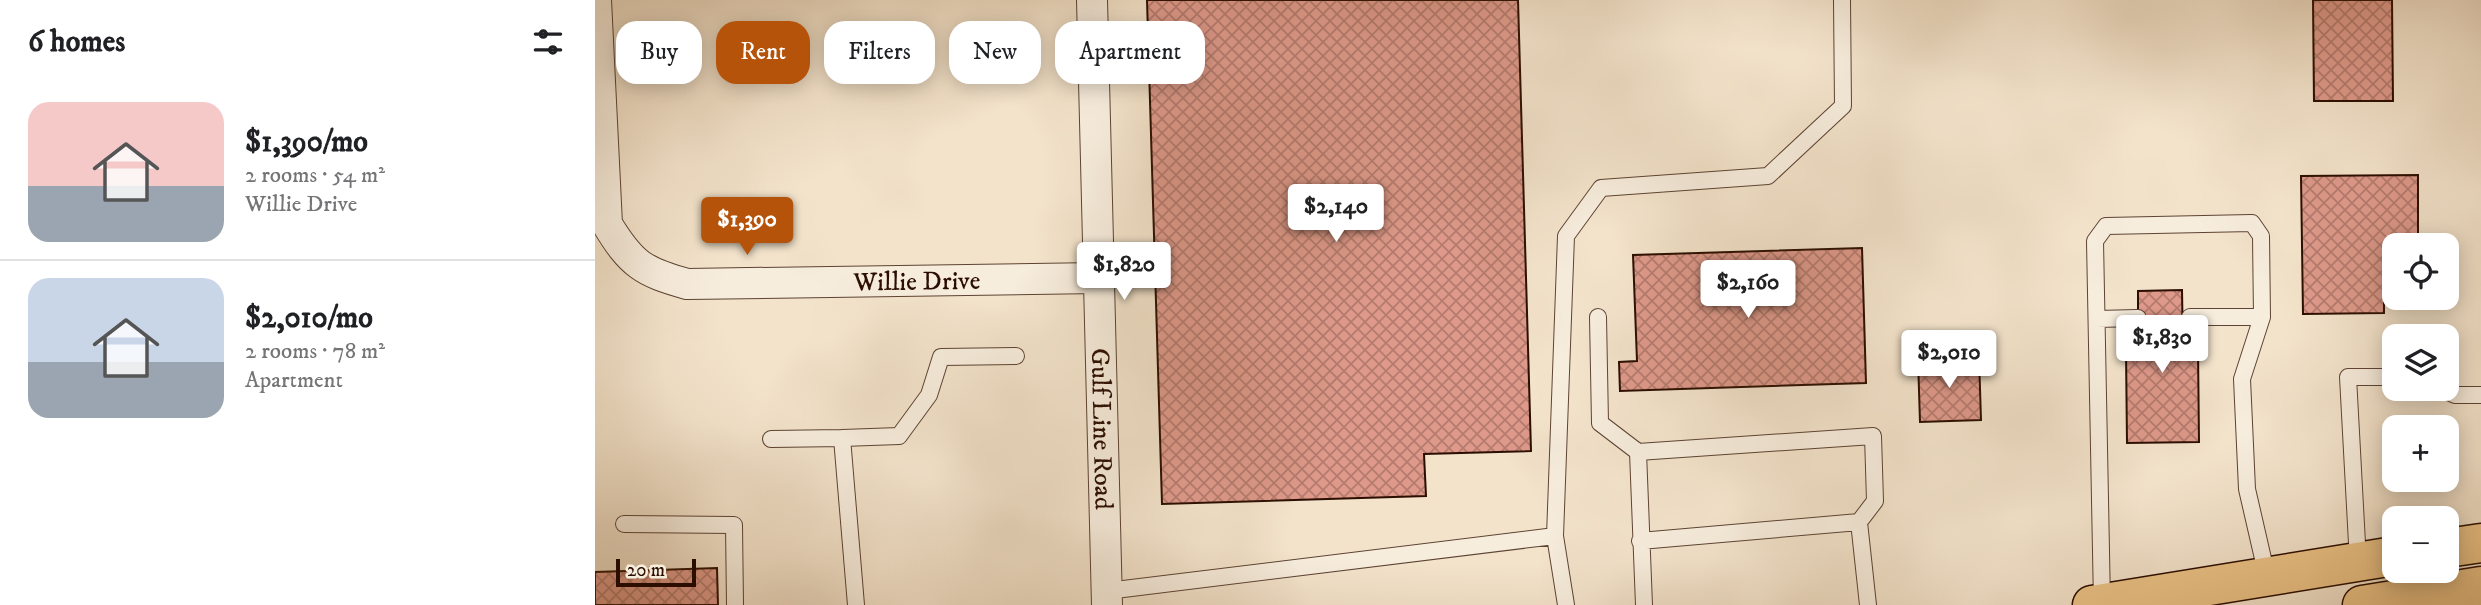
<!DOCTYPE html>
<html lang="en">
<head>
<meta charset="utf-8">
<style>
  body { margin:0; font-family:"IM FELL DW Pica",serif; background:#f6f6f6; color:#202124; height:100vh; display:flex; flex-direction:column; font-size:26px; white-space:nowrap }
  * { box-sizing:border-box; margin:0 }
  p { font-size:23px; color:#757577 }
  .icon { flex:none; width:38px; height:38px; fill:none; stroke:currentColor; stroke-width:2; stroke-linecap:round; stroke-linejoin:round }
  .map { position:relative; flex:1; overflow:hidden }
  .panel { display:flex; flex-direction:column; background:#fff; width:595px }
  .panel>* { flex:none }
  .guide { position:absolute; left:21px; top:21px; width:665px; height:63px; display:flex; gap:14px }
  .controls { position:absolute; left:1787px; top:233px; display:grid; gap:14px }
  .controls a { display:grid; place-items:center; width:77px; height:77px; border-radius:14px; background:#fff; box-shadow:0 4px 18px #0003; font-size:35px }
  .scale { position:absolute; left:21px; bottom:18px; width:80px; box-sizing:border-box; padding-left:7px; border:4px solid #2b0e00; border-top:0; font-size:19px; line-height:24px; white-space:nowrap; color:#2b0e00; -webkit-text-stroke:5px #f7eddd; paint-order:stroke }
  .price { position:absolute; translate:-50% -60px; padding:0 16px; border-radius:7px; background:#fff; color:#222; font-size:23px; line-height:46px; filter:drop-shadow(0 2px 4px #0008) }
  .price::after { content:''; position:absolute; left:50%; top:42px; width:21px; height:16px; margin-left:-10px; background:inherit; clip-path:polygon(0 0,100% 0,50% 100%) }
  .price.selected { background:#b45309; color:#fff }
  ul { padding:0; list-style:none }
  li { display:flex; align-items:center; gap:21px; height:175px; padding:0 28px }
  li+li { border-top:2px solid #e0e0e0 }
  li span { display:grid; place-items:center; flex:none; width:196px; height:140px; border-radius:21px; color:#555 }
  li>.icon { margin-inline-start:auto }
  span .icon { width:84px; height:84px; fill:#fffc; stroke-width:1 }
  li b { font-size:30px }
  h2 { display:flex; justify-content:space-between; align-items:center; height:84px; padding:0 28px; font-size:30px }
  .tag { padding:0 24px; border-radius:21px; background:#fff; box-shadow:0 4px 18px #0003; font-size:24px; line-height:63px }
  .tag.selected { background:#b45309; color:#fff }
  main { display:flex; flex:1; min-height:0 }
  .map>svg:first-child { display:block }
  .building { fill:url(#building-cross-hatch); stroke:#2b0e00; stroke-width:2 }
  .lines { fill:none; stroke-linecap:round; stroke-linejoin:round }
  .lane-casing { stroke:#5d4333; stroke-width:18 }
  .street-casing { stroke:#5d4333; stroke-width:32 }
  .primary-casing { stroke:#2b0e00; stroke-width:41 }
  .lane { stroke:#f7eddd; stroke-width:16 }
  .street { stroke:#f7eddd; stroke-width:30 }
  .primary { stroke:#eac286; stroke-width:38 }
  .labels { text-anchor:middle; stroke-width:5; stroke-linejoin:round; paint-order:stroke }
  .street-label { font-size:26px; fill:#2b0e00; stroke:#f7eddd }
</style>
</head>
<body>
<main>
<section class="panel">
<h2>6 homes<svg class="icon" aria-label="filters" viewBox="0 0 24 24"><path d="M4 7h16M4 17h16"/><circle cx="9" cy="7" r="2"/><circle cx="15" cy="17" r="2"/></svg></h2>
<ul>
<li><span style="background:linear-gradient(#f6c9c9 60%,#9aa5b1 0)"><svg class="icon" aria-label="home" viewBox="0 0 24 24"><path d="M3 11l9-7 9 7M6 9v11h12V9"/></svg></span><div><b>$1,390/mo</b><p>2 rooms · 54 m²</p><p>Willie Drive</p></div></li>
<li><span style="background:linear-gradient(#c9d6e8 60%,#9aa5b1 0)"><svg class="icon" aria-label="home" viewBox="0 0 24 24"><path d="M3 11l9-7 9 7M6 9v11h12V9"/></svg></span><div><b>$2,010/mo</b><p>2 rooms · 78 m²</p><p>Apartment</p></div></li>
</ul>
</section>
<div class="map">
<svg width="1886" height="605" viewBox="0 0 1886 605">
  <defs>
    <pattern id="building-cross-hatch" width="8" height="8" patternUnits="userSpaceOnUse" patternTransform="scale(1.75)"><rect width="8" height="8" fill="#de998a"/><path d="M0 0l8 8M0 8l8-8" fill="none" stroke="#b47b6e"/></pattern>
  </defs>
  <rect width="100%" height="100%" fill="#f3e3cb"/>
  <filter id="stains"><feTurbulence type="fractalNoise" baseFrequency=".00286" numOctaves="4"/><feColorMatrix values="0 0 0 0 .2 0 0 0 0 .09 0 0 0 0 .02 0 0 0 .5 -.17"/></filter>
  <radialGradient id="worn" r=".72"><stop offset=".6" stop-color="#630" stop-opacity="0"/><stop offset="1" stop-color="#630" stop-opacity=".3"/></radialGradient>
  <!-- building -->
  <path class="building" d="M552 0H923L936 451 829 454 831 496 567 504Z
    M1718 0H1797L1798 101H1719Z
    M1823 175V245H1799V297L1789 298V313L1708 314 1706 176Z
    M1267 248 1271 383 1025 391 1024 362 1042 361 1038 255Z
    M1587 290 1588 349H1603L1604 442 1532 443 1531 351 1543 349V291Z
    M1384 357 1386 420 1325 422 1323 359Z
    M122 568 123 605H0V572Z"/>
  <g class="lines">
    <defs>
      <path id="lane" d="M1003 317 1005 423 1043 452 1049 605
        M1595 317H1667
        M1502 319 1543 318
        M1844 388 1860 395H1886
        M176 439 247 438
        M1043 452 1278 436 1280 501 1264 522 1045 541
        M1264 522 1273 605
        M29 524 139 525 140 605
        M960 536 971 605
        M1763 562 1753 377H1799
        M512 591 960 536 971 236 1006 188 1173 176 1248 106 1247 0
        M1507 603 1500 241 1511 226 1657 223 1666 236 1667 317 1647 379 1652 489 1672 576
        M261 605 247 438 304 436 334 395 346 357 421 356"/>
      <g id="street">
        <path id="s1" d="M1 0 12 224C36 264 48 272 92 284L503 278"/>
        <path id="s2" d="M497 0 512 605"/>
      </g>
      <path id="primary" d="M1852 548 1886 543
        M1497 605 1799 556
        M1767 605 1886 586"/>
    </defs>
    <!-- lane casing -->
    <use href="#lane" class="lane-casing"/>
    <!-- street casing -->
    <use href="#street" class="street-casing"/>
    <!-- primary casing -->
    <use href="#primary" class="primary-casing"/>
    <!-- lane -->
    <use href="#lane" class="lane"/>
    <!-- street -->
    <use href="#street" class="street"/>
    <!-- primary -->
    <use href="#primary" class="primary"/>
  </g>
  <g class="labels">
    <!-- street labels -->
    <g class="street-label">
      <text dy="9" stroke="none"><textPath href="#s1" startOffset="558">Willie Drive</textPath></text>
      <text dy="9" stroke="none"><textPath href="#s2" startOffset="429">Gulf Line Road</textPath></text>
    </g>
  </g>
  <rect width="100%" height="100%" filter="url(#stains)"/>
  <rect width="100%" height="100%" fill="url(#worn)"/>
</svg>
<div class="controls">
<a><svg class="icon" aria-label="locate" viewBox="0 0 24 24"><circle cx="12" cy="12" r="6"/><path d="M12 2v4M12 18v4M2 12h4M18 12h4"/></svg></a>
<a><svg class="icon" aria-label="layers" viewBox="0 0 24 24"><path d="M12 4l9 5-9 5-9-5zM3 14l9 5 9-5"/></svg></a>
<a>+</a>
<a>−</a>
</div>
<div class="scale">20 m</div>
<b class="price" style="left:741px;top:244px">$2,140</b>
<b class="price selected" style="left:152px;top:257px">$1,390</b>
<b class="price" style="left:529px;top:302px">$1,820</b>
<b class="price" style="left:1153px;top:320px">$2,160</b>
<b class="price" style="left:1567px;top:375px">$1,830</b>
<b class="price" style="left:1354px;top:390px">$2,010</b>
<div class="guide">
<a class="tag">Buy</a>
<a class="tag selected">Rent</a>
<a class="tag">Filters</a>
<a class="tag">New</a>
<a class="tag">Apartment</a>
</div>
</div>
</main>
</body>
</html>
